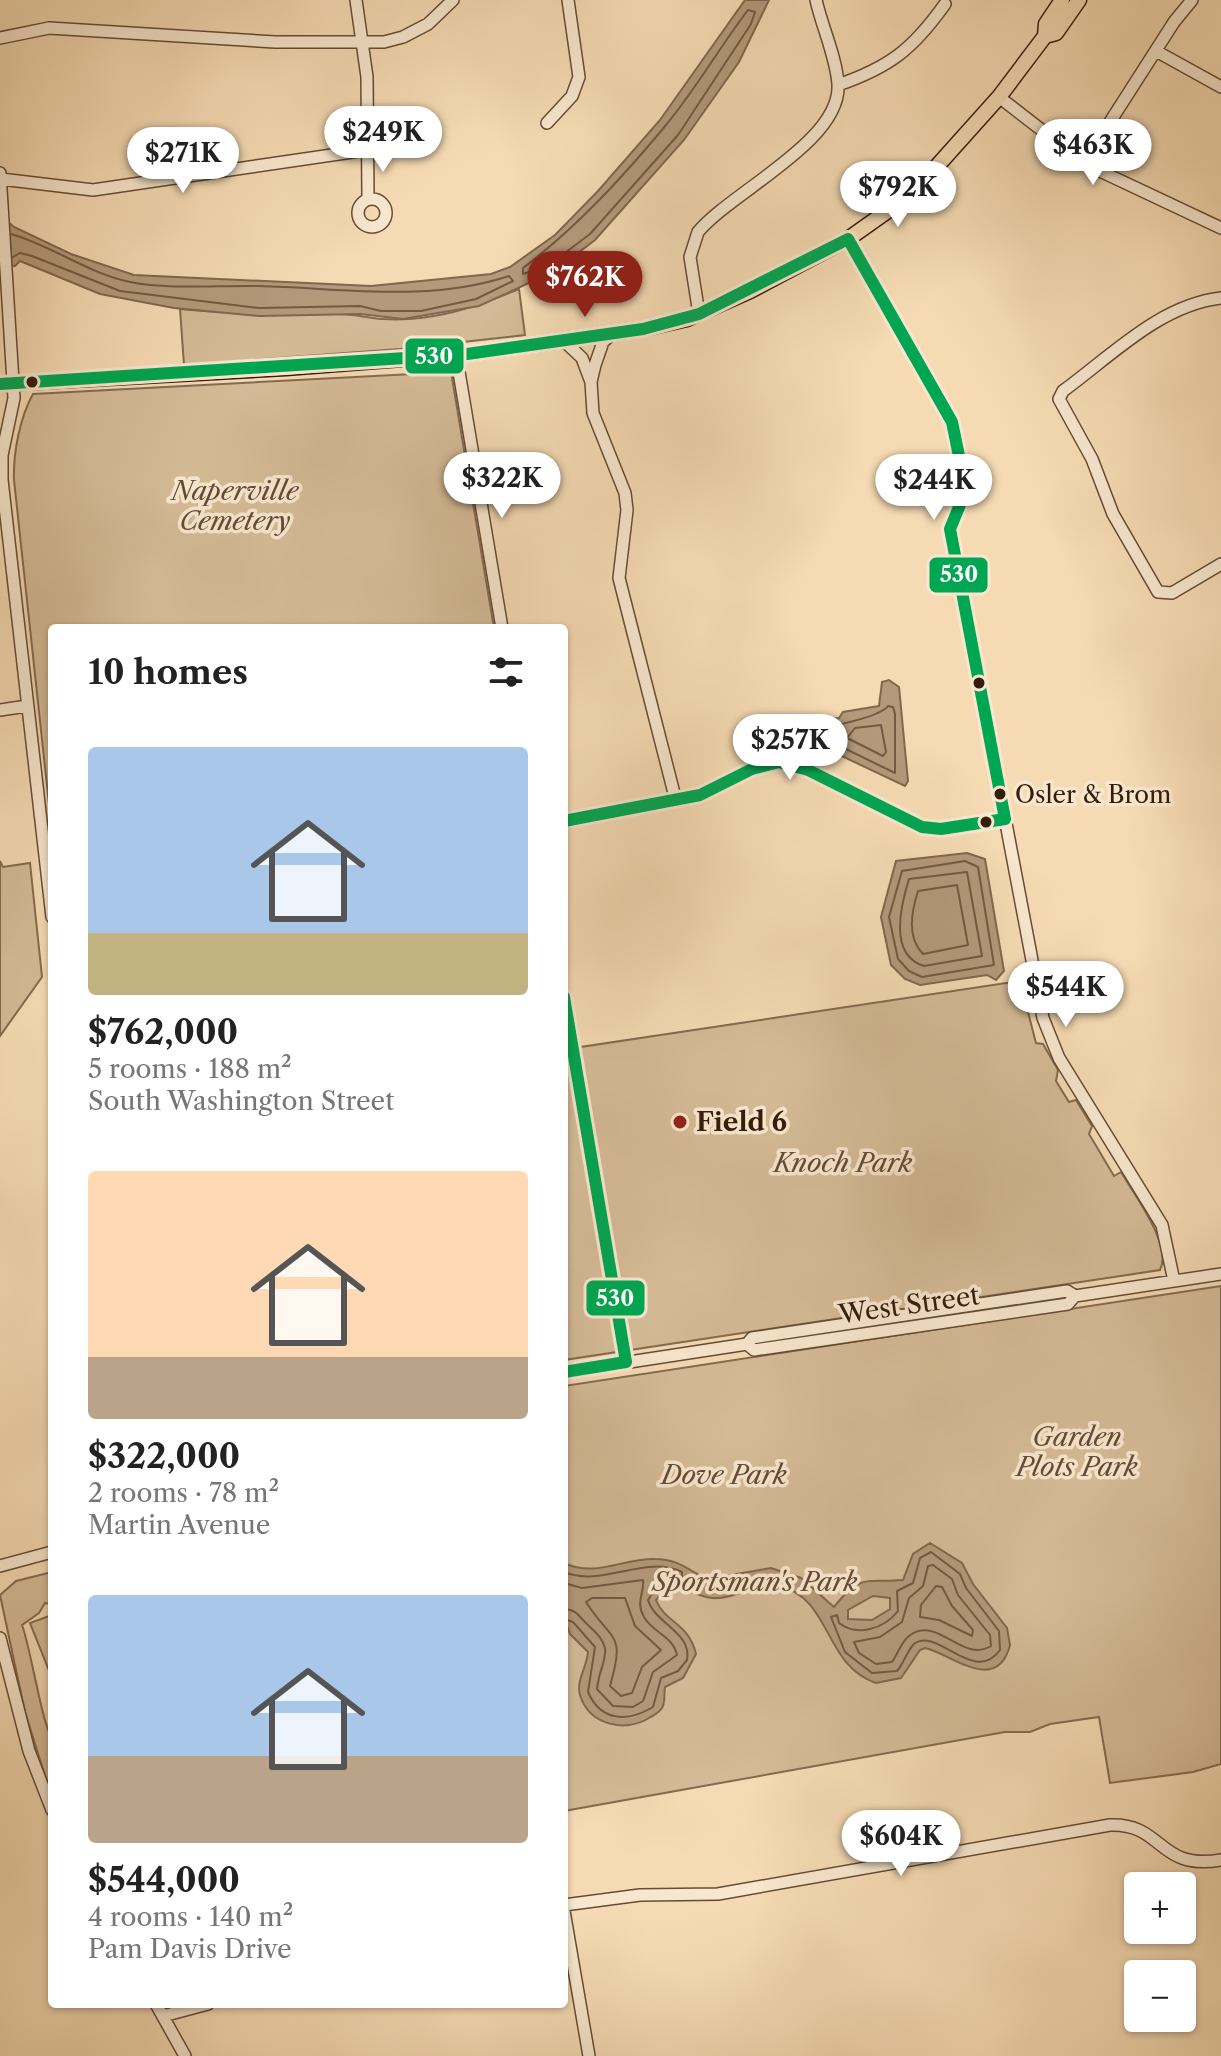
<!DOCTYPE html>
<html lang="en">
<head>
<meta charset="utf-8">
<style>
  body { margin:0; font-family:"Libre Caslon Text",serif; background:#f2f2f2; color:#222; height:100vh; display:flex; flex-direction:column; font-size:30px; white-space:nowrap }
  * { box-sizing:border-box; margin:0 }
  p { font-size:26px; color:#767676 }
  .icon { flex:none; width:44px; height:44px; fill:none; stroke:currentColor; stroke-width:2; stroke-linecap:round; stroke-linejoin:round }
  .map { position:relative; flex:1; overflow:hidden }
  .sheet { position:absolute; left:48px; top:624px; width:520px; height:1384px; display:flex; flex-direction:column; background:#fff; border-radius:8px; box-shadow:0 2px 6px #0004 }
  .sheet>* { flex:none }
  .tools { position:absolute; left:1124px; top:1872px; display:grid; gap:16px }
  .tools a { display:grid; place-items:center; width:72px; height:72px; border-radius:8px; background:#fff; box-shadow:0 2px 6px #0004; font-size:40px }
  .price { position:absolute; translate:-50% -68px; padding:0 18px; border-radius:28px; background:#fff; color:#222; font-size:26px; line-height:52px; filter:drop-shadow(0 2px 4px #0008) }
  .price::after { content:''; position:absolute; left:50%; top:48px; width:24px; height:18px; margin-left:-12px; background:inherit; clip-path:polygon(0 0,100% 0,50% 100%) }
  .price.current { background:#8f2418; color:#fff }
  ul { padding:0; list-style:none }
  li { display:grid; align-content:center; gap:16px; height:424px; padding:0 40px }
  li span { display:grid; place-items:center; height:248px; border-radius:8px; color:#555 }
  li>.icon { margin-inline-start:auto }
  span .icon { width:144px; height:144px; fill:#fffc; stroke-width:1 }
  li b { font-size:34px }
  h2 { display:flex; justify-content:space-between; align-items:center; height:96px; padding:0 40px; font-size:34px }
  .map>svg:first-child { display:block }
  .green { fill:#d4ba96; stroke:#846b50; stroke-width:2 }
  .water { fill:#b4997a; stroke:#81674e; stroke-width:2; fill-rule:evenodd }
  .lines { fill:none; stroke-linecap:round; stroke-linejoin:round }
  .shore { stroke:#745a42; stroke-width:2 }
  .minor-casing { stroke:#654c35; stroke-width:14 }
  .major-casing { stroke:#351c0b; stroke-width:17 }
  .minor { stroke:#f8e7ce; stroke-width:11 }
  .major { stroke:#f5dab3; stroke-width:14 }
  .bus-1-casing { stroke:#f8e7ce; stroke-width:18 }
  .bus-1 { stroke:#00a651; stroke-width:12 }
  .bus-dot { fill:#351c0b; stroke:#f8e7ce; stroke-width:3 }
  .poi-dot { fill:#8f2418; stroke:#f8e7ce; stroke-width:3 }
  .labels { text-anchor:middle; stroke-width:7; stroke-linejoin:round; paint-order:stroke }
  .bus-label { font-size:24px; fill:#351c0b; stroke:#f8e7ce; text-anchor:start }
  .park-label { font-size:26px; font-style:italic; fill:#654b35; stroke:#f8e7ce }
  .poi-label { font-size:26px; font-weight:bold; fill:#351c0b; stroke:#f8e7ce; text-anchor:start }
  .street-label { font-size:26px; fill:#351c0b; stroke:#f8e7ce }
  .line-badge { stroke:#f8e7ce; stroke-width:3 }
  .badge-label { font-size:22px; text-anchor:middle; font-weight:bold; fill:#fff }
</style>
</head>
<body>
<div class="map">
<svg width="1221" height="2056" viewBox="0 0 1221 2056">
  <rect width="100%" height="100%" fill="#f5dab3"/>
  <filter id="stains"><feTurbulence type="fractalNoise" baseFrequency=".0025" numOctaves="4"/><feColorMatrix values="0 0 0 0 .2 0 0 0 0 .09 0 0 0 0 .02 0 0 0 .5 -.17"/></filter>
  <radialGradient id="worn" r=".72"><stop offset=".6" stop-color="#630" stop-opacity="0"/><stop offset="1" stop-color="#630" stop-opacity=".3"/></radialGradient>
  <!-- green -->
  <path class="green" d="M519 289 525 335 400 349 184 365 180 309C234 314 286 314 339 314 354 314 368 318 382 319 432 322 474 308 519 289Z
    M451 372 494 628H52V832L14 480C13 453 20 417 33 394Z
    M0 861 3 867 30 863 42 977 0 1036Z
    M1020 981 1036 1043 1043 1044 1058 1070 1056 1081 1069 1102 1076 1100 1092 1126 1089 1134 1114 1176 1121 1172C1134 1194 1173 1246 1160 1270L564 1360V1032L577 1030 580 1047Z
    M1221 1286V1764L1193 1772 1110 1783 1099 1717 1050 1724 1030 1732H1005L564 1811V1386Z
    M52 1572V1604L45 1603 39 1613 22 1625C30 1645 43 1729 52 1737V1798L25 1712 0 1595 16 1581Z
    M52 1615V1678L30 1623Z"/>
  <!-- water -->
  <path class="water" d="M745 0H769L739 62 684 140 595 240 553 272 479 306 403 319 360 314 259 316 174 308 100 294 20 261 15 266 0 265V215L14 227 71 254 134 275 371 286 491 274 510 267 555 235 598 191 660 120Z
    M889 680 899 687 908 781 905 786 810 741 802 731 808 720 839 718 843 712 879 706 882 682Z
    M967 853 985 859 1004 971 996 980 987 975 920 985 905 979 891 965 881 917 896 861Z
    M930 1543 962 1563 973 1584 1007 1628 1010 1645C997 1696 950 1653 925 1648L920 1650 901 1678 876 1683C823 1665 832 1598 779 1586 755 1581 736 1600 712 1598 692 1596 672 1576 656 1600 665 1623 689 1623 696 1654L683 1678 665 1687C664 1693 665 1701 663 1706 661 1712 654 1715 649 1718 625 1733 589 1725 580 1695 576 1680 587 1667 588 1652L570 1634 566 1623 564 1563C596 1578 623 1558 655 1559 678 1559 688 1570 707 1579L771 1568 801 1578 834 1607C861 1573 865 1583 903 1580L913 1554ZM873 1596 890 1598V1609L872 1620 848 1619V1610Z"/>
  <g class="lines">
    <!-- shore -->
    <path class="shore" d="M748 10 755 12 751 24 678 135 590 234 549 265 523 274V268C577 227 622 178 666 125 696 89 719 48 748 10Z
      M11 234C53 246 87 273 130 282 171 290 217 285 259 286 343 288 427 303 509 276L513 281 476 299 421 311H381L360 306 259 308 120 291 32 256 20 253 13 257
      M888 706 893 707 895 714V773L813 733 816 728C831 727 880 717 888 706Z
      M881 725 886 752 883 756 847 738 855 728Z
      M965 861 978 867 994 965 922 977 909 971 898 959 889 917 902 871Z
      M967 872 982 956 924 966C888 955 901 905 909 879Z
      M957 885 968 945 923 954C906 937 912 910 918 891Z
      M931 1552 960 1574 966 1588 999 1631 1000 1650C974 1686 937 1626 914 1644 907 1651 904 1663 897 1671L872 1673 845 1652 831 1617 837 1615 839 1623C857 1637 884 1629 898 1611L897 1591 913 1583 920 1558Z
      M928 1566 933 1565 952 1579 958 1595 990 1635 991 1646C962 1664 938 1614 909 1636 901 1642 898 1654 892 1662L876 1664 859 1653 854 1642 880 1637 902 1622 909 1598 923 1586Z
      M564 1572C603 1588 644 1554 682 1572V1579L656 1587 648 1600C655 1624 692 1632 687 1660L678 1671 661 1678 653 1707C628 1722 601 1722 588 1692L595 1647 573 1622 564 1619
      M564 1583 582 1588 643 1580C645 1592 635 1602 644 1617 653 1633 673 1636 677 1655L653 1672 643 1701 633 1707 613 1706 597 1689C600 1659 618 1651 589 1626 579 1618 579 1610 564 1609
      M936 1586 942 1587 952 1606 973 1630 972 1636 939 1620 920 1617 921 1605Z
      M625 1598 635 1626 661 1650 642 1667 632 1693 621 1696 610 1686C626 1631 612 1643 586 1602L592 1598Z"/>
    <defs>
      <path id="minor" d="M356 0 367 77 368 199
        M0 38 49 28 275 42H384L403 37 428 24 453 0
        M1156 51 1221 87
        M838 85C890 67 913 49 945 4
        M999 97 1070 152 1100 171 1221 228
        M547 123 572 96 579 77 568 0
        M1085 161 1174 22 1192 0
        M0 173 14 398 2 455V480L52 917
        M1 179 93 190 366 150
        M358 213a14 14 0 1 1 28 0a14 14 0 1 1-28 0Z
        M848 239 952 422 966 490 950 529 1043 1018 1059 1058 1162 1225 1174 1281
        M1221 298C1160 305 1111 356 1063 391L1059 399 1092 459 1113 514 1158 592 1172 593 1221 564
        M699 314 690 257 698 232C731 192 842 141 838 84 836 56 822 27 816 0
        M612 334 603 342 595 365 591 382 593 413 625 493 627 510 619 578 676 801
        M564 341 582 358 591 382
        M456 354 502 628
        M0 710 27 706
        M564 821 700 795 752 769 779 762 808 770 922 827 941 829 1005 819
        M564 997 626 1362
        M747 1344 754 1350 1068 1304 1075 1296 1221 1274
        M564 1372 747 1344 752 1338 1067 1291 1075 1296
        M0 1566 52 1552
        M0 1638 29 1751 52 1810
        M564 1905 640 1895 718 1894 1110 1825C1164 1823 1157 1871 1221 1860
        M564 1911 589 2056
        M156 2004 185 2056
        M163 2016 208 2004"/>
      <path id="major" d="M1045 36 1056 33 1079 0
        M0 384 286 368 467 354 643 329 687 319 750 291 848 239 913 193 999 97 1045 36 1046 24 1062 0"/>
    </defs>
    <!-- minor casing -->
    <use href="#minor" class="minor-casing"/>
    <!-- major casing -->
    <use href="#major" class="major-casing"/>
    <!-- minor -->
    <use href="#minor" class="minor"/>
    <!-- major -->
    <use href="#major" class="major"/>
    <defs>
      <path id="bus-1" d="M848 239 952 422 966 490 950 529 1005 819
        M0 384 467 354 643 329 699 314 848 239
        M564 821 700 795 752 769 779 762 808 770 922 827 941 829 1005 819
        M564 997 626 1362
        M564 1372 626 1362"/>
    </defs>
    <!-- bus-1 casing -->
    <use href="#bus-1" class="bus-1-casing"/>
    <!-- bus-1 -->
    <use href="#bus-1" class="bus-1"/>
  </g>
  <!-- markers -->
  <g class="bus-dot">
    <circle cx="32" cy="382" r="7"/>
    <circle cx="979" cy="683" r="7"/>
    <circle cx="1000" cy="794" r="7"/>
    <circle cx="986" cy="822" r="7"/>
  </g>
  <circle class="poi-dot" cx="680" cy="1122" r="8"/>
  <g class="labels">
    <!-- bus labels -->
    <g class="bus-label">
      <text x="1015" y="803">Osler &amp; Brom</text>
    </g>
    <!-- park labels -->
    <g class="park-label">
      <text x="235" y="500">Naperville<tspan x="235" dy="30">Cemetery</tspan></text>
      <text x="843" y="1172">Knoch Park</text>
      <text x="1077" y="1446">Garden<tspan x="1077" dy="30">Plots Park</tspan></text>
      <text x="724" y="1484">Dove Park</text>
      <text x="755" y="1591">Sportsman's Park</text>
    </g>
    <!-- poi labels -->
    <g class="poi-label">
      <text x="696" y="1131">Field 6</text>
    </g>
    <!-- street labels -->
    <g class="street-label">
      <text transform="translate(909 1305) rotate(-8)" y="9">West Street</text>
    </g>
  </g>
  <g class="line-badge">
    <rect x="404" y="337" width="61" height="38" rx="8" fill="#00a651"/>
    <rect x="928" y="556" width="61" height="38" rx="8" fill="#00a651"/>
    <rect x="585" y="1279" width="61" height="38" rx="8" fill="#00a651"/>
  </g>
  <g class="badge-label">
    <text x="434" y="364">530</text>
    <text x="959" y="582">530</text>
    <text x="615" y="1306">530</text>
  </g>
  <rect width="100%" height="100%" filter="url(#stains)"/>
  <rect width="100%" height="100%" fill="url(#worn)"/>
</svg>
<div class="tools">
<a>+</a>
<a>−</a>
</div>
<b class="price" style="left:383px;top:174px">$249K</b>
<b class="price" style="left:1093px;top:187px">$463K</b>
<b class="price" style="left:183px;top:195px">$271K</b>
<b class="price" style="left:898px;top:229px">$792K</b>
<b class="price current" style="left:585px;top:319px">$762K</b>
<b class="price" style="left:502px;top:520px">$322K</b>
<b class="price" style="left:934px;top:522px">$244K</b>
<b class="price" style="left:790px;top:782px">$257K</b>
<b class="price" style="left:1066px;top:1029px">$544K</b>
<b class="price" style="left:901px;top:1878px">$604K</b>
<section class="sheet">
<h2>10 homes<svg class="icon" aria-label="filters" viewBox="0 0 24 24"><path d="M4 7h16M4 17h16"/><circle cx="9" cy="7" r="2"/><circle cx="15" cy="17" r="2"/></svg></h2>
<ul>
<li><span style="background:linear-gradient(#a9c7e8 75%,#c2b280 0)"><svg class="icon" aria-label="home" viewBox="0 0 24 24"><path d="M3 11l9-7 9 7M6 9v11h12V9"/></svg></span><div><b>$762,000</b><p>5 rooms · 188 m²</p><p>South Washington Street</p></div></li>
<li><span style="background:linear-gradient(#ffd9b3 75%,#b9a48a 0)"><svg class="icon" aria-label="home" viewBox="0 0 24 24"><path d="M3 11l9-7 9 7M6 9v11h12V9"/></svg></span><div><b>$322,000</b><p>2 rooms · 78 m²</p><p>Martin Avenue</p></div></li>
<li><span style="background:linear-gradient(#a9c7e8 65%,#b9a48a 0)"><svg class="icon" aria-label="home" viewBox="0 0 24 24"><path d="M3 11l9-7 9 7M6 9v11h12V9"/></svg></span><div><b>$544,000</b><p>4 rooms · 140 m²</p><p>Pam Davis Drive</p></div></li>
</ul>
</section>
</div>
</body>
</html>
